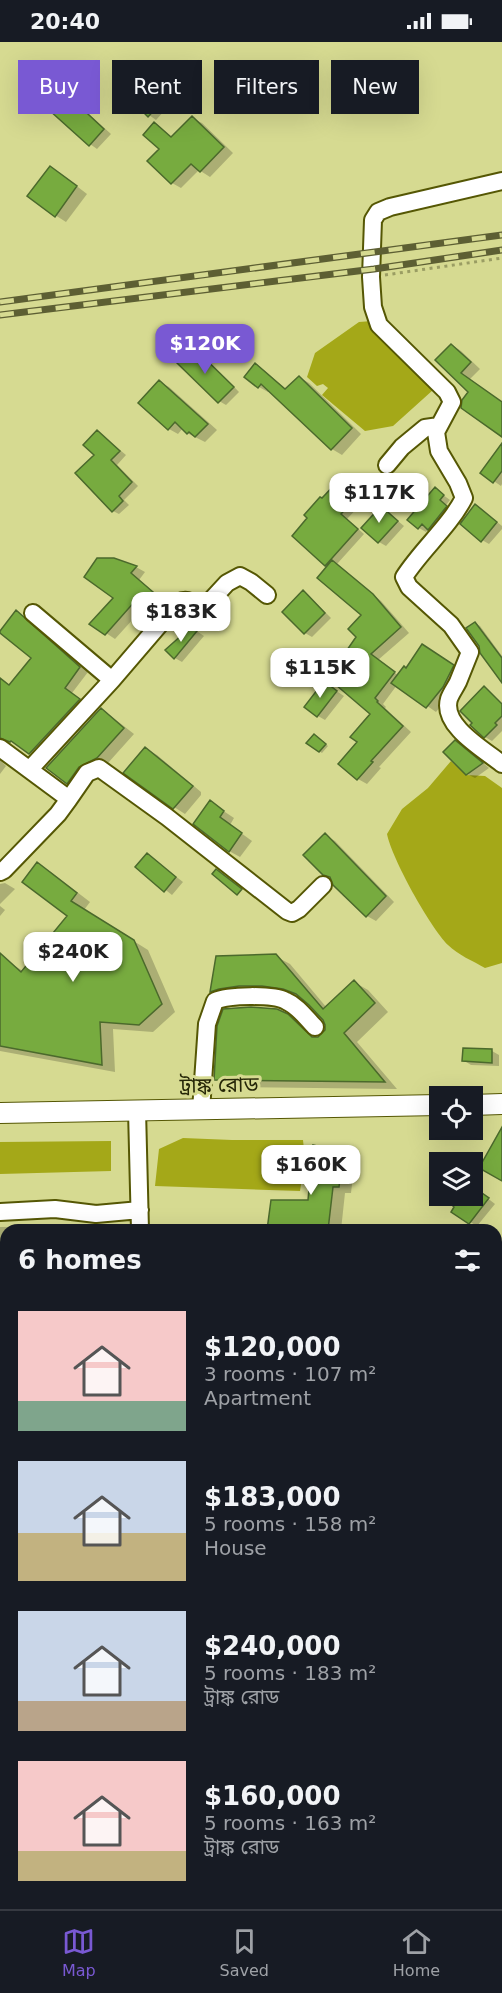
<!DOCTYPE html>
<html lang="en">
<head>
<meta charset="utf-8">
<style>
  body { margin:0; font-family:"DejaVu Sans","Noto Sans Bengali",sans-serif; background:#20242c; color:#f1f3f6; height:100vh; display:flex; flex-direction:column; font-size:22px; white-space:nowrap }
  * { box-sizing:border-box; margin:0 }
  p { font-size:20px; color:#9ea1a6 }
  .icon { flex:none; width:33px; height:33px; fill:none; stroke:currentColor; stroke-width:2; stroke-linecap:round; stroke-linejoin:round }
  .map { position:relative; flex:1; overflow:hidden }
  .panel { position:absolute; left:0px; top:1182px; width:502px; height:686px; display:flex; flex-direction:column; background:#171b24; border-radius:18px 18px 0 0; box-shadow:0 6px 24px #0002 }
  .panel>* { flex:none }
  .top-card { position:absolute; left:18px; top:18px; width:466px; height:54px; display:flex; gap:12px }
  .tools { position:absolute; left:429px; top:1044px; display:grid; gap:12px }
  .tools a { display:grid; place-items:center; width:54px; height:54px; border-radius:0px; background:#171b24; box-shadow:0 6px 24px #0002; font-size:30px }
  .price { position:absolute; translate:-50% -51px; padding:0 14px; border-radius:12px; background:#fff; color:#222; font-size:20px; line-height:39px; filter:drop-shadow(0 2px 3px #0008) }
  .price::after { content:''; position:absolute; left:50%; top:36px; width:18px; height:14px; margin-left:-9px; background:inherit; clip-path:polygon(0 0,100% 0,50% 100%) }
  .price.selected { background:#7959d3; color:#fff }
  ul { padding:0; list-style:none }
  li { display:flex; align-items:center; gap:18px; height:150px; padding:0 18px }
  li span { display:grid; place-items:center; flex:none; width:168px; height:120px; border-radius:0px; color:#555 }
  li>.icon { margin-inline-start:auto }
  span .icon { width:72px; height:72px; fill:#fffc; stroke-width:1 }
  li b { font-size:26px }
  h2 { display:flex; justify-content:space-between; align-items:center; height:72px; padding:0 18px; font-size:26px }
  .chip { padding:0 21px; border-radius:0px; background:#171b24; box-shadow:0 6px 24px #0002; font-size:21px; line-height:54px }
  .chip.selected { background:#7959d3; color:#fff }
  .status { display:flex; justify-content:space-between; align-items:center; height:42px; padding:0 30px; background:#171b24; direction:ltr }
  .status svg { height:16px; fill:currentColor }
  .dock { display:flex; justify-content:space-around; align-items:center; height:84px; border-top:2px solid #363941; background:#171b24; font-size:16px; color:#9ea1a6 }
  .dock a { display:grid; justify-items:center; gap:3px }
  .dock .selected { color:#7959d3 }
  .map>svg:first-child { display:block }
  .water { fill:#a4a818 }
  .shadow { fill:#0003 }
  .building { fill:#77ab3f; stroke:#4b692c; stroke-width:1.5 }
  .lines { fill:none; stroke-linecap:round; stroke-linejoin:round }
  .minor-casing { stroke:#555704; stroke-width:20 }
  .major-casing { stroke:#555704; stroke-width:22 }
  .path { stroke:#9a9d63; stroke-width:3; stroke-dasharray:3 4.5; stroke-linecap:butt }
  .minor { stroke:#fff; stroke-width:16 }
  .major { stroke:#fff; stroke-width:20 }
  .rail-casing { stroke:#5d5f33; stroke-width:7 }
  .rail { stroke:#d6da91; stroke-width:4.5; stroke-dasharray:14; stroke-linecap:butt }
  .labels { text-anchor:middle; stroke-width:6; stroke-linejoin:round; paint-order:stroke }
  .street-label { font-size:21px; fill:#252607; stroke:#d6da91 }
</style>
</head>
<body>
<div class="status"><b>20:40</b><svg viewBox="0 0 49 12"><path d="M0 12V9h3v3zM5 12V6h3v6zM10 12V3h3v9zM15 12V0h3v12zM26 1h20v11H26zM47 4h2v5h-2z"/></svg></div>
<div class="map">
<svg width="502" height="1867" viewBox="0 0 502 1867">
  <rect width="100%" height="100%" fill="#d6da91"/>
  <!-- water -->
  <path class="water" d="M372 279 433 348 393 384 365 389 322 353 328 346 323 342 317 344 307 335 315 311 359 280Z
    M451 719 466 733 485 734 502 746V921L485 926C473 919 458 913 448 903 430 885 392 817 387 792L402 767 428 746Z
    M183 1096 232 1098H303L305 1117 300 1149 155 1144 159 1107Z
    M111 1099V1129L0 1132V1100Z
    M502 1482V1608L496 1604V1487Z"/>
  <!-- shadow -->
  <path class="shadow" d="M64 34 72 39 89 55 80 64 111 92 97 107 90 102Z
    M157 42 176 56 156 78 149 73Z
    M192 76 202 81 233 111 210 135 199 128 181 146 172 141 154 82 173 96Z
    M61 132 87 152 66 180 55 173Z
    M452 303 461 309 480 327 470 337 502 360V393L470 350 437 318Z
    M194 306 200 310 239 350 226 363 219 359Z
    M256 323 265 329 287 348 299 335 309 341 361 392 342 413 332 407 270 349 268 350 259 345Z
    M159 340 169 345 217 388 205 400 187 391 183 386 178 392 169 387Z
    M98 390 126 413 117 423 138 444 124 458 129 463 119 472 113 469 96 413Z
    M502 401V442L501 444 482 431Z
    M339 441 346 445 362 461 347 477 364 492 337 522 381 559 409 591 378 618 399 634 431 609 462 629 452 650 436 670 397 643 383 662 386 665 385 666 411 690 379 725 381 726 367 742 358 737 359 700 373 672 353 626 363 573 329 524 294 494Z
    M383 446 400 458 394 467 387 462Z
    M435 447 450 458 446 463 453 469 436 491 429 486 426 490 419 486Z
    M381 465 404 484 386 504 379 500Z
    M482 468 502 484V487L489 502 482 498Z
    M136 525 145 530 139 538 169 562 163 579 153 574 144 565 115 597 106 591 115 556 86 534Z
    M303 550 310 555 331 576 312 595 305 591 284 570Z
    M17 570 25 575 88 630 72 651 87 662 38 716 11 699 4 701 0 704V637L10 644 33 616Z
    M475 581 480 584 502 614V635Z
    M192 586 204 594 182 620 175 616Z
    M324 641 344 654 325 678 318 674Z
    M484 646 502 661V689L492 699 485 695Z
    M101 668 111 674 134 692 108 721 89 730 78 747 67 741Z
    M317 695 328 704 322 711 319 709Z
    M455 700 463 704 489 726 475 736 467 732Z
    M146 707 157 713 201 750V753L185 772 174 765Z
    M0 718 6 724 0 732Z
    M210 760 234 776 230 783 252 799 240 815 229 809Z
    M325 793 335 799 394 860 376 879 367 874Z
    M148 813 183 840 172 853 137 825Z
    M37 822 51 830 90 860 84 868 148 908 175 970 153 990 113 987 115 1030 0 1009V915L23 929 69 874Z
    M5 841 15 847 0 862V842Z
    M0 864 5 868 0 874Z
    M275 914 290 922 327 966 354 940 368 948 388 970 357 1000 397 1047 229 1045 215 1037 287 974 302 982 317 996 327 988 324 977 306 958 299 954 278 951 225 957 212 949Z
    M492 1009 499 1013V1024L471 1023 463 1018Z
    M343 1111 355 1118 351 1151H345L341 1188H269L309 1160Z
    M472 1144 495 1162 477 1184 453 1170 456 1165 452 1161 458 1154H472Z
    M100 1184 107 1188H6V1227L0 1228V1185Z
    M0 1249H6V1358H0Z
    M0 1500 6 1506V1525L0 1531Z
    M496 1648 502 1651V1681L496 1676Z
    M496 1712 502 1716V1733L496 1728Z
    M496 1775 502 1781V1784L496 1789Z"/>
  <!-- building -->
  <path class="building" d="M64 33 82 50 74 59 104 87 89 104 39 59Z
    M157 40 170 51 148 75 136 63Z
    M192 74 224 105 200 130 191 122 171 142 147 119 159 107 143 93 154 80 171 95Z
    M50 124 77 144 55 175 27 154Z
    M451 302 471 320 461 331 502 360V395L461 366 462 358 468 350 435 318Z
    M193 305 234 345 218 361 177 321Z
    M255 321 285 347 299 334 352 386 331 408 261 342 258 346 244 335Z
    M159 338 208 382 195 395 189 390 187 392 175 380 168 388 138 361Z
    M97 388 120 409 111 418 132 440 119 454 123 459 112 470 75 431 94 413 83 403Z
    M502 401V429L493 441 480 431Z
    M338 439 356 456 341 472 358 487 325 524 292 494 307 476 304 473 320 455 322 456Z
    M375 440 394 453 386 464 368 451Z
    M435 445 444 453 440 458 447 464 428 488 422 482 418 487 407 478Z
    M475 462 497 480 481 500 460 482Z
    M381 464 398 479 378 501 361 486Z
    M97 516H114L137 524 131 531 160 556 155 563 158 568 152 575 136 558 105 593 89 582 113 556 84 535Z
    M332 518 373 552 401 585 371 612 395 630 375 656 378 659 377 660 403 684 371 719 373 720 357 738 338 722 357 700 350 695 370 672 336 643 351 626 340 618 356 595 348 587 361 573 317 536Z
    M303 548 325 571 304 592 282 570Z
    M16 568 80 625 65 646 80 657 29 712 11 699 10 700 0 696V636L9 643 31 616 0 591V589Z
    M475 580 502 616V641L480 611 479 604 466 586Z
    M192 584 197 589 174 617 165 608Z
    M422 602 454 623 443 645 426 666 391 641 404 624 406 626Z
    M324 639 337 649 317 675 304 665Z
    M484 644 502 662V674L495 681 497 683 484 696 470 683 472 681 460 669Z
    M101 666 124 686 97 716 79 725 67 742 46 726Z
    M314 692 326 702 319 710 306 701Z
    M455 698 483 721 466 733 443 710Z
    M145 705 193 744 173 767 123 731Z
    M210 758 224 769 220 775 242 791 229 810 193 782Z
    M325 791 386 854 366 875 333 843 330 835 323 833 303 813Z
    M147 811 176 835 164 850 135 825Z
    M37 820 77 851 71 859 134 898 162 962 139 983 100 980 102 1023 0 1004V911L21 930 67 874 22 840Z
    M216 827 242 847 237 853 212 832Z
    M276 912 323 967 354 938 375 961 344 991 385 1040 214 1038 217 984 223 967 251 965 277 967 288 972 312 995H318L325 988V983L323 978 309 963 296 952 283 947 262 944H239L219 947 210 950 216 914Z
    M463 1006 492 1007V1021L462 1019Z
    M502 1085V1139L479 1126Z
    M313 1103 343 1110 339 1145H333L328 1188H267L271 1158H308Z
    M472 1144 489 1156 469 1182 451 1170 454 1165 450 1161 456 1154H472Z"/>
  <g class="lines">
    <defs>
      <path id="minor" d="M502 139 390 165 378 170 373 178 371 235 373 265 379 283 447 350 452 360 436 390 439 409 458 441 464 456C449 485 422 507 404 535L409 545 451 583 470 610C466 620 462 630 458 640 455 646 451 651 449 657 441 684 485 708 502 722
        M387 423 402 405 425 386 439 384
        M33 571 112 638
        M0 706 69 757 58 772 4 828 0 830
        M30 727 112 638 178 561C189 555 193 563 203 567L227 541 240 534 251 540 267 553
        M69 757 87 731 99 726 167 775 287 869 292 871 299 867 323 843
        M137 1068 140 1188
        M201 1068 207 982 215 959C228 953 273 952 286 959 298 964 306 976 315 985
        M0 1170 55 1167 96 1172 140 1168
        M0 1386 6 1385
        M496 1613 502 1616
        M496 1855 502 1863
        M0 1859 6 1853"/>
      <path id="major" d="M472 1063 502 1062
        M0 1071 440 1063"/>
    </defs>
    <!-- minor casing -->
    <use href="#minor" class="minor-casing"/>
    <!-- major casing -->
    <use href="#major" class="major-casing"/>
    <!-- path -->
    <path class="path" d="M385 233 502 216"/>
    <!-- minor -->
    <use href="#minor" class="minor"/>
    <!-- major -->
    <use href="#major" class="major"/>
    <defs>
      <path id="rail" d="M0 260 502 193
        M0 273 374 227 502 208"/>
    </defs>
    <!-- rail casing -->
    <use href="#rail" class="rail-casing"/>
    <!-- rail -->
    <use href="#rail" class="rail"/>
  </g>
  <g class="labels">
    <!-- street labels -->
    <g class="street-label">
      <text transform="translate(219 1043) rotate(-1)" y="7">ট্রাঙ্ক রোড</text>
    </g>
  </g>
</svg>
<div class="tools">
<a><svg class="icon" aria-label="locate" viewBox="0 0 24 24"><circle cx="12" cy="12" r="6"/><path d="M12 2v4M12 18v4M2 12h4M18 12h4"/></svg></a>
<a><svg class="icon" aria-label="layers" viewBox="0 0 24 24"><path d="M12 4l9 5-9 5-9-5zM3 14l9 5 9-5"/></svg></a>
</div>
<b class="price selected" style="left:205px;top:333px">$120K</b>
<b class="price" style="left:379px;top:482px">$117K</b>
<b class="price" style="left:181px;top:601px">$183K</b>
<b class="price" style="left:320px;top:657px">$115K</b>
<b class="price" style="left:73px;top:941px">$240K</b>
<b class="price" style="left:311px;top:1154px">$160K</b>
<div class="top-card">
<a class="chip selected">Buy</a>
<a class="chip">Rent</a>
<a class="chip">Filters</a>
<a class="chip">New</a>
</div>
<section class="panel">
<h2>6 homes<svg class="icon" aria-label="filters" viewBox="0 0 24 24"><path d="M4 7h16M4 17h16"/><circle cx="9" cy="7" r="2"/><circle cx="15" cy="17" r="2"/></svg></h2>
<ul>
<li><span style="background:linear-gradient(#f6c9c9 75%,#7fa58c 0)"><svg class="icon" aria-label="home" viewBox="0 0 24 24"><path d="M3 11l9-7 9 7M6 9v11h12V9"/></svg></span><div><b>$120,000</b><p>3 rooms · 107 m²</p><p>Apartment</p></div></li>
<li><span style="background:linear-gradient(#c9d6e8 60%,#c2b280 0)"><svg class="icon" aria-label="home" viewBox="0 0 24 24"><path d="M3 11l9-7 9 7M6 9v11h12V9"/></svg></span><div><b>$183,000</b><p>5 rooms · 158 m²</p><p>House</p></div></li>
<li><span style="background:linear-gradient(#c9d6e8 75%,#b9a48a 0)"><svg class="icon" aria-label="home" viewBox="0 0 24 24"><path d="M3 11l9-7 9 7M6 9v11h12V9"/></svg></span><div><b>$240,000</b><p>5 rooms · 183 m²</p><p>ট্রাঙ্ক রোড</p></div></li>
<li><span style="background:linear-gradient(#f6c9c9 75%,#c2b280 0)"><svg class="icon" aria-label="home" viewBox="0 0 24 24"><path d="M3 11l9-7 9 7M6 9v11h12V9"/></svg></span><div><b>$160,000</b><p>5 rooms · 163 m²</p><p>ট্রাঙ্ক রোড</p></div></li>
</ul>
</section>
</div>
<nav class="dock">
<a class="selected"><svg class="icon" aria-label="map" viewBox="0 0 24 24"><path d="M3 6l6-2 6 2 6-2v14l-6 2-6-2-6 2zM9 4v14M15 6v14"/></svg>Map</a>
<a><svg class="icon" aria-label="saved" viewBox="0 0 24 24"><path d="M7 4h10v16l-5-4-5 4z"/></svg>Saved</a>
<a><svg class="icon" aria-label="home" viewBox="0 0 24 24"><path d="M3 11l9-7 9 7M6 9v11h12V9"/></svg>Home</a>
</nav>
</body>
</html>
